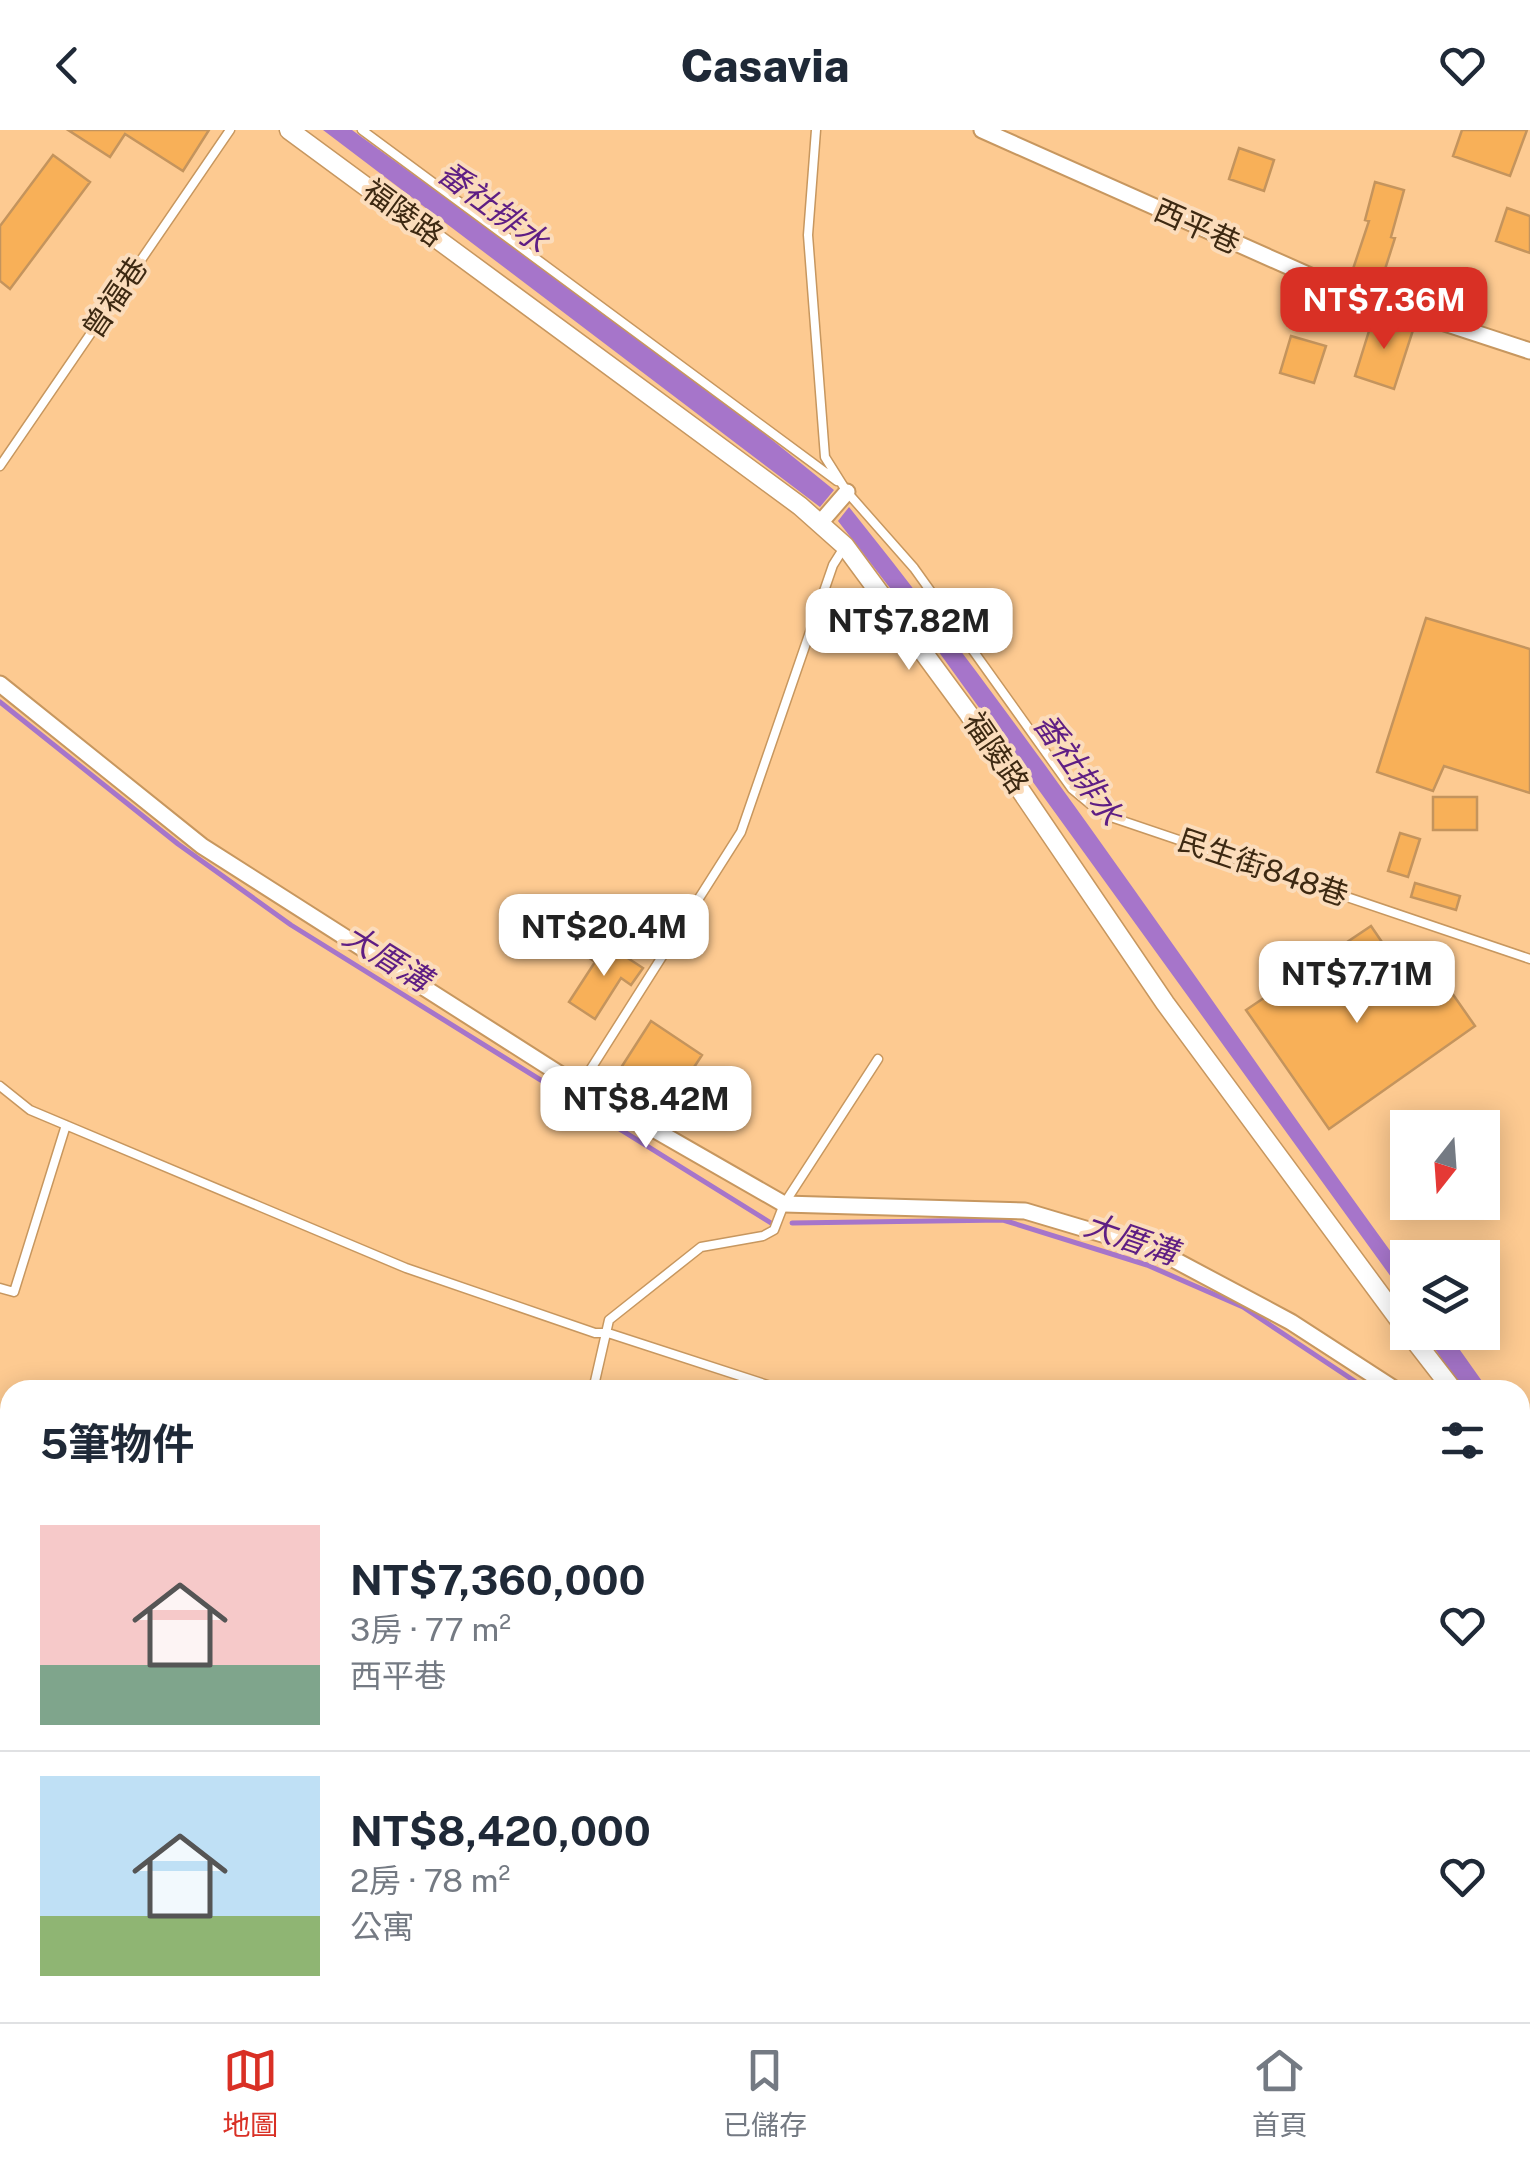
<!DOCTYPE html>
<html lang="zh-TW">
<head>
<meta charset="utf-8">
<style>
  body { margin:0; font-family:"Public Sans","Noto Sans TC",sans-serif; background:#f2f2f3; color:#1f2937; height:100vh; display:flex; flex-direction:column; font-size:38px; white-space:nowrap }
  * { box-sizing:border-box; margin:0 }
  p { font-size:32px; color:#747a83 }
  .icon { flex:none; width:55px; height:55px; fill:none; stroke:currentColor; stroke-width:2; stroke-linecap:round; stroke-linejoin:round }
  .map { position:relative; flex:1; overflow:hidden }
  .details { position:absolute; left:0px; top:1250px; width:1530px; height:642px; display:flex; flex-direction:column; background:#fff; border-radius:30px 30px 0 0; box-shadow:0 5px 25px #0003 }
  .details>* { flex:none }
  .needle { width:65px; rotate:197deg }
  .tools { position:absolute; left:1390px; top:980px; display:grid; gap:20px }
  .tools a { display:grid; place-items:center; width:110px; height:110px; border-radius:0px; background:#fff; box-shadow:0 5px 25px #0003; font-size:50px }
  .price { position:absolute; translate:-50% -85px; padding:0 22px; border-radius:20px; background:#fff; color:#222; font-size:32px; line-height:65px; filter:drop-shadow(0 2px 5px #0008) }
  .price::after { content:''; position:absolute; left:50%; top:60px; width:30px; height:22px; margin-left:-15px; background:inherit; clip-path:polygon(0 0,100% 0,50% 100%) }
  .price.on { background:#d93025; color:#fff }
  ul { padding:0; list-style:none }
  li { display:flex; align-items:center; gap:30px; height:250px; padding:0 40px }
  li+li { border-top:2px solid #e0e1e3 }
  li span { display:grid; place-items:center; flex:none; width:280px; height:200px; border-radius:0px; color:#555 }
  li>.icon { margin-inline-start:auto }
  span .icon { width:120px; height:120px; fill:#fffc; stroke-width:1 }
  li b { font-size:42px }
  h2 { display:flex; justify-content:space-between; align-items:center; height:120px; padding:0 40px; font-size:42px }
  header { display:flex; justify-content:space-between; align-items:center; height:130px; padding:0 40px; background:#fff; font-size:45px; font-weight:800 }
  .tabs { display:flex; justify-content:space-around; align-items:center; height:140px; border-top:2px solid #e0e1e3; background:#fff; font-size:28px; color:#747a83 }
  .tabs a { display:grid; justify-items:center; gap:5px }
  .tabs .on { color:#d93025 }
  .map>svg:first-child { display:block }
  .green { fill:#e78b9a }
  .water { fill:#a675ca }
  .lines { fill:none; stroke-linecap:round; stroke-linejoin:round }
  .stream { stroke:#a675ca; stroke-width:5 }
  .canal { stroke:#a675ca; stroke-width:20 }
  .building { fill:#f8b058; stroke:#c4945d; stroke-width:2.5 }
  .service-casing { stroke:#c7975f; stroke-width:11 }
  .minor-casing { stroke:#c7975f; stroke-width:19 }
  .tertiary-casing { stroke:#c7975f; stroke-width:21 }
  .service { stroke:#fff; stroke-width:8 }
  .minor { stroke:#fff; stroke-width:15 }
  .tertiary { stroke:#fff; stroke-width:18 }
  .labels { text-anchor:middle; stroke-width:8; stroke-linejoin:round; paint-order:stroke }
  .street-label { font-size:30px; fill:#3d2912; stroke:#fbdcbb }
  .water-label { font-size:32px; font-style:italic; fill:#5e1e84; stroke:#fbdcbb }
</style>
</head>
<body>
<header><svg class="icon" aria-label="back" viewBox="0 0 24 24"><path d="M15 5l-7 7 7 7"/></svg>Casavia<svg class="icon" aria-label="heart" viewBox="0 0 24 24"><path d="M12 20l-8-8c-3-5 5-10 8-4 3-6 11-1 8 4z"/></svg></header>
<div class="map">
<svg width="1530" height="1892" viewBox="0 0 1530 1892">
  <rect width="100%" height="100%" fill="#fdca91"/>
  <!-- green -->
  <path class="green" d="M0 1722 10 1730V1882L161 1883 151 1892H0Z
    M507 1883V1882L641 1883 638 1892H504Z"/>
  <!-- water -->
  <path class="water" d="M323 0H352L704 255 834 360 820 377Z
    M849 377C1047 623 1221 889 1407 1144V1169L928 507 838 391Z"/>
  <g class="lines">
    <!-- stream -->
    <path class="stream" d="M0 572 178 714 291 795 771 1093
      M792 1093 1003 1090 1147 1135 1243 1177 1368 1260"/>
    <!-- canal -->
    <path class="canal" d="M1435 1202 1476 1260
      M1520 1321 1530 1335
      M0 1695 10 1703
      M214 1882 225 1892"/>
  </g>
  <!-- building -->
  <path class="building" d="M68 0H209L183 41 125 4 110 27Z
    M1462 0H1527L1510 46 1453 26Z
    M1239 18 1274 30 1264 61 1229 49Z
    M53 25 90 52 10 159 0 151V96Z
    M1375 52 1404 60 1391 107 1395 108 1379 158 1350 148 1369 91 1365 90Z
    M1507 78 1530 86V123L1496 111Z
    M1374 185 1414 197 1394 259 1355 246Z
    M1291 206 1326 216 1314 253 1280 243Z
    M1426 488 1530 519V663L1444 636 1433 661 1377 642Z
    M1433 667H1477V700H1433Z
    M1400 703 1420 709 1408 747 1388 741Z
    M1415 753 1460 766 1456 780 1411 767Z
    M1371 796 1414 859 1438 843 1475 896 1329 999 1246 880Z
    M600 810 643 838 631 855 621 848 595 889 569 872 595 832 588 827Z
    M651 891 702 925 668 977 617 944Z"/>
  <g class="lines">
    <defs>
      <path id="service" d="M362 0 837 351
        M816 0 808 105 825 327 847 362 914 438 1072 659 1102 684 1530 829
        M0 336 230 0
        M0 956 30 980 406 1138 595 1203H608L783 1260
        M580 956 741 702 833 435 845 416
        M0 1158 14 1162 66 995
        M593 1260 609 1190 701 1117 763 1106 774 1100 784 1074 878 929
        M1520 1499 1530 1503
        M0 1525 10 1528
        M1520 1872 1530 1884
        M975 1882 976 1892
        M1044 1892 1045 1882
        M1193 1892 1197 1882
        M1463 1892 1475 1882"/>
      <path id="minor" d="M982 0 1335 157 1530 221
        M820 393 847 362
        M0 554 202 716 580 957 784 1074 1025 1081 1156 1120 1291 1192 1396 1260
        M1257 1882 1269 1892
        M856 1892 864 1882"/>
      <path id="tertiary" d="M289 0 800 376 845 416 968 583 1165 873 1408 1202
        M1408 1202 1453 1260
        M1520 1347 1530 1361"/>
    </defs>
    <!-- service casing -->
    <use href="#service" class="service-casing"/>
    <!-- minor casing -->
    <use href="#minor" class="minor-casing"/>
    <!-- tertiary casing -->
    <use href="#tertiary" class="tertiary-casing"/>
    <!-- service -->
    <use href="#service" class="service"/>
    <!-- minor -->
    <use href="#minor" class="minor"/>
    <!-- tertiary -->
    <use href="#tertiary" class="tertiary"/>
  </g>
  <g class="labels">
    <!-- street labels -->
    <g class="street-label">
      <text transform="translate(403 83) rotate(36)" y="10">福陵路</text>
      <text transform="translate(1197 97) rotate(24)" y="10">西平巷</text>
      <text transform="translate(115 168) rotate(-56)" y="10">曾福巷</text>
      <text transform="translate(996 623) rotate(56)" y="10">福陵路</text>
      <text transform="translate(1263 738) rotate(19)" y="10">民生街848巷</text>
    </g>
    <!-- water labels -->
    <g class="water-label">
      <text transform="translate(493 77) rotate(37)" y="11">番社排水</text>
      <text transform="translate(1078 639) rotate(55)" y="11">番社排水</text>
      <text transform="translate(387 828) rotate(32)" y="11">大厝溝</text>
      <text transform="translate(1131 1109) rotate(19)" y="11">大厝溝</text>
    </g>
  </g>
</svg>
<div class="tools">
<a><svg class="needle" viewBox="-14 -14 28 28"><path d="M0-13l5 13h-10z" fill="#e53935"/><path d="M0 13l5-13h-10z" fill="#747a83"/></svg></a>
<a><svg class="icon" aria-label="layers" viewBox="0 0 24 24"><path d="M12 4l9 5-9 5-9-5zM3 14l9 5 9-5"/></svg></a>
</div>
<b class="price on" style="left:1384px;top:222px">NT$7.36M</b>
<b class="price" style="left:909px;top:543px">NT$7.82M</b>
<b class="price" style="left:604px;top:849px">NT$20.4M</b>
<b class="price" style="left:1357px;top:896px">NT$7.71M</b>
<b class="price" style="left:646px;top:1021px">NT$8.42M</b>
<section class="details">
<h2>5筆物件<svg class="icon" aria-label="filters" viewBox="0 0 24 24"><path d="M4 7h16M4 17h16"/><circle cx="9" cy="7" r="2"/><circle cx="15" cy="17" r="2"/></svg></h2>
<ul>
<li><span style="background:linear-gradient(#f6c9c9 70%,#7fa58c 0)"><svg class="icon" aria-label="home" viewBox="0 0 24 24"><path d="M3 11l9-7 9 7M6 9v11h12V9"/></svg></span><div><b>NT$7,360,000</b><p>3房 · 77 m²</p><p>西平巷</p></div><svg class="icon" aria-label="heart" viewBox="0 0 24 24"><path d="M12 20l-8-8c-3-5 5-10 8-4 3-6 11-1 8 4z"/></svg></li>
<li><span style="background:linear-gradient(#bfe0f5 70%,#8fb573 0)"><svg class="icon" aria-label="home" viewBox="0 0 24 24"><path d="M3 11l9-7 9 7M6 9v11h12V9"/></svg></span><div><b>NT$8,420,000</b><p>2房 · 78 m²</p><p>公寓</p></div><svg class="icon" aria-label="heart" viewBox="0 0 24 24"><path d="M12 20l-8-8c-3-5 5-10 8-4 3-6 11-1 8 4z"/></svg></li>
</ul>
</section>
</div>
<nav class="tabs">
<a class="on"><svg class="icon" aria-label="map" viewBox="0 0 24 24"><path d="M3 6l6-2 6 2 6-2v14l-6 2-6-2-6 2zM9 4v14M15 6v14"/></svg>地圖</a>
<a><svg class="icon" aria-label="saved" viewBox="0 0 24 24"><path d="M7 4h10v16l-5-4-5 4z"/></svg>已儲存</a>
<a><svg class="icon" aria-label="home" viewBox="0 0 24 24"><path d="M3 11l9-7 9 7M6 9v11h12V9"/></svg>首頁</a>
</nav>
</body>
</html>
